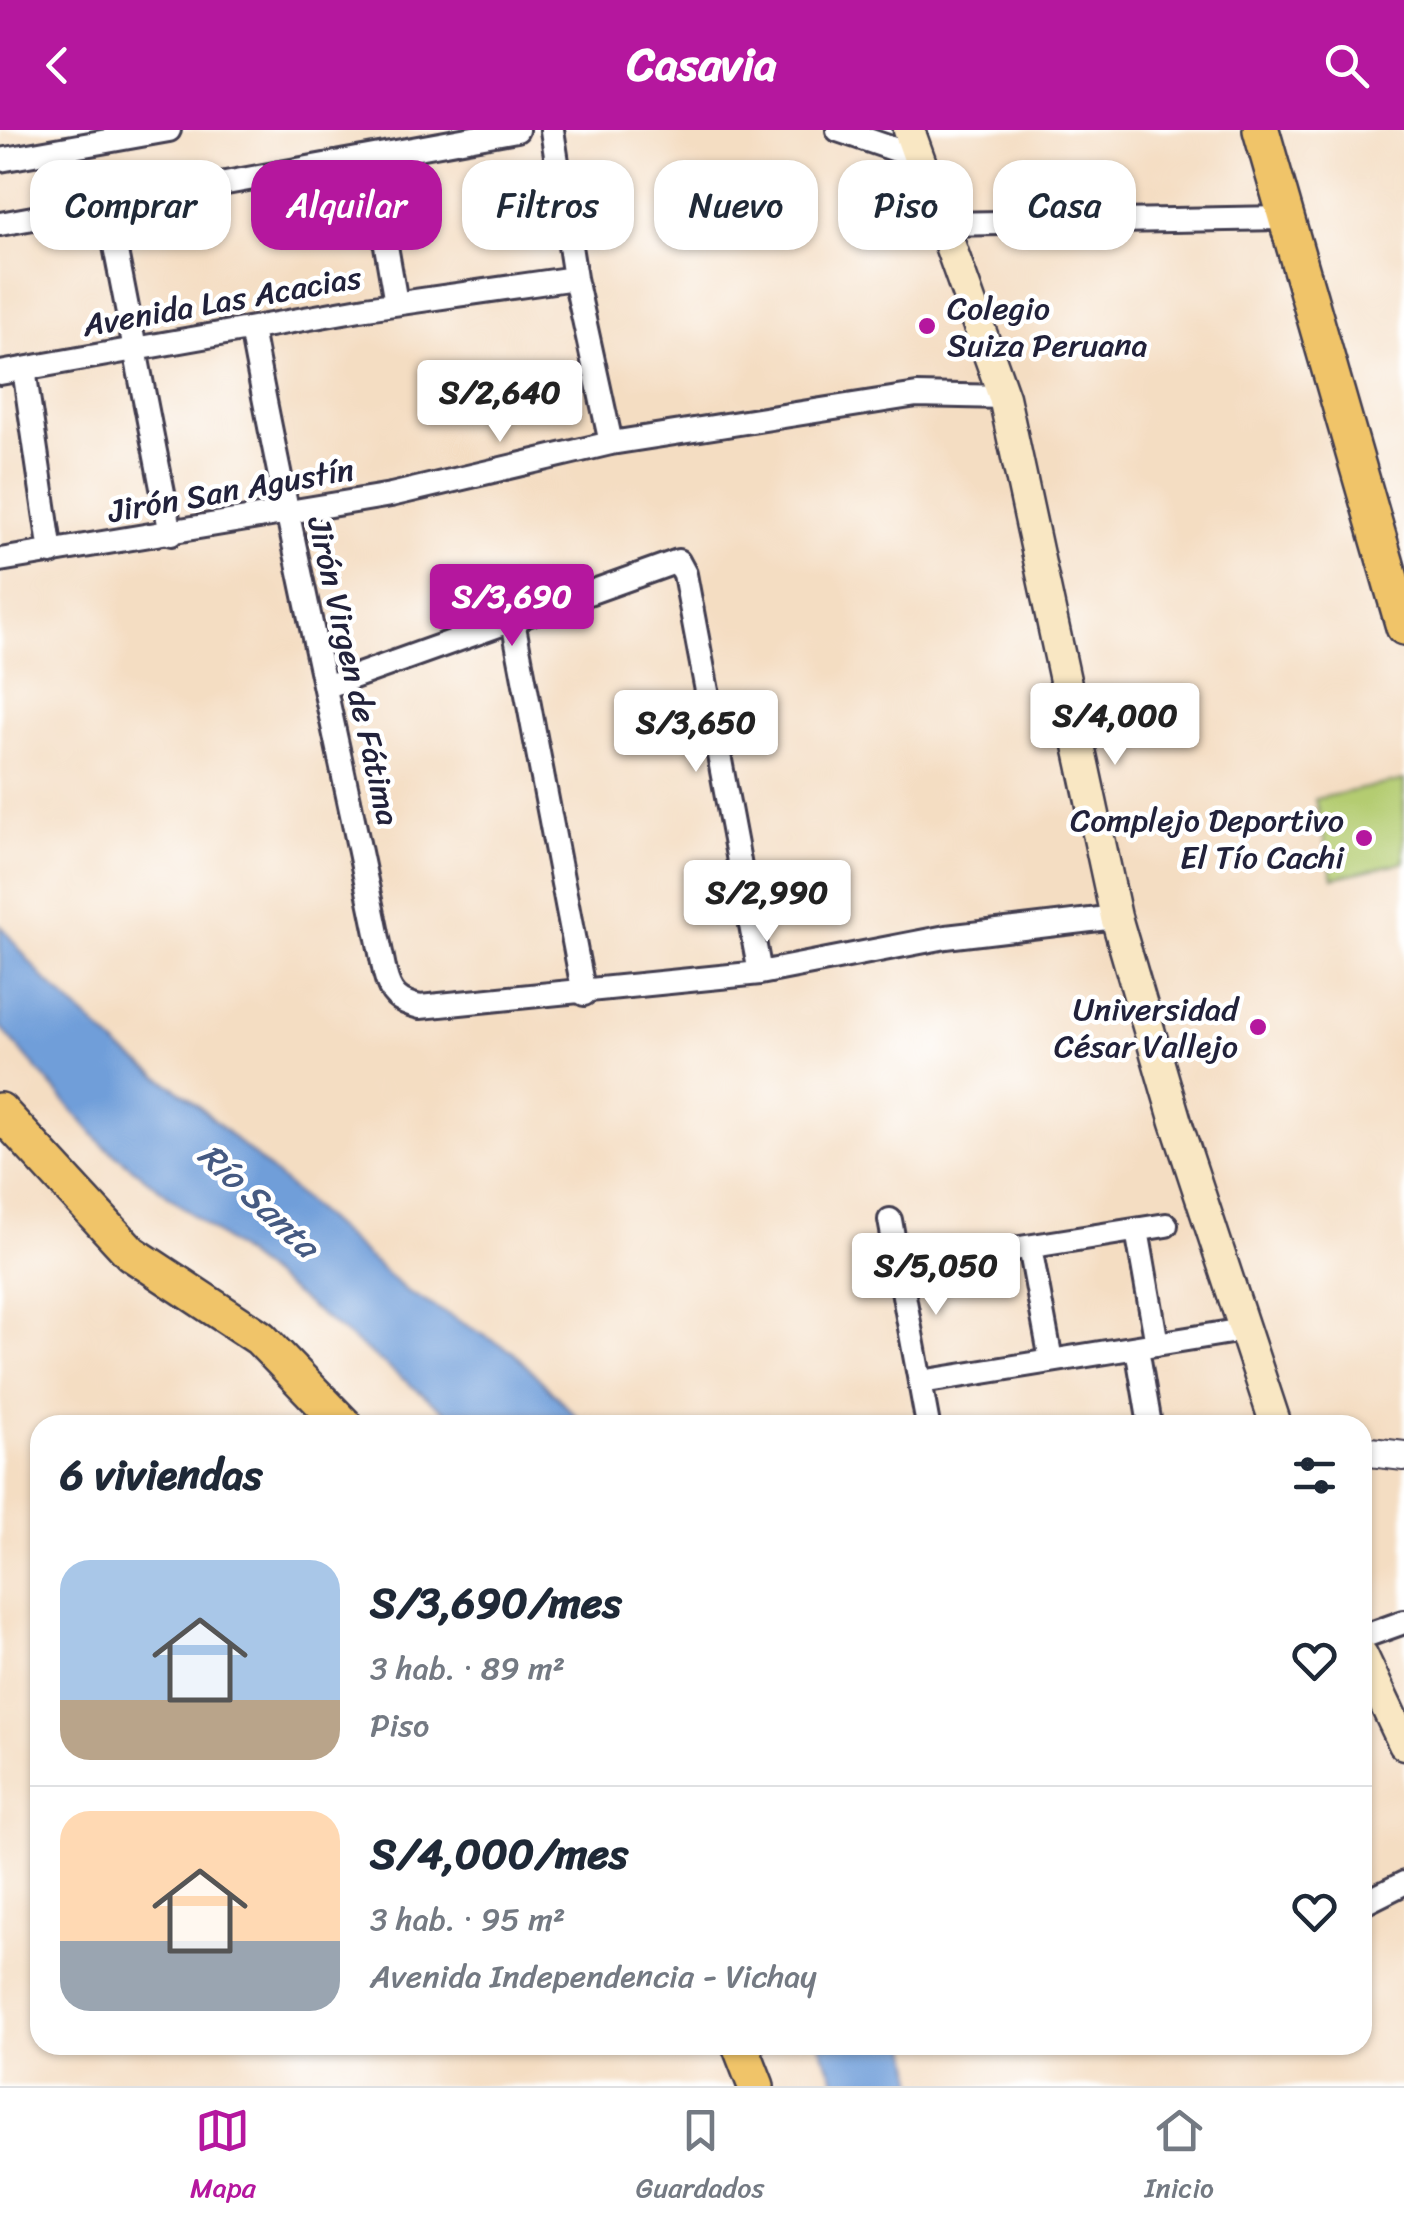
<!DOCTYPE html>
<html lang="es">
<head>
<meta charset="utf-8">
<style>
  body { margin:0; font-family:Sriracha,sans-serif; background:#f6f6f7; color:#1f2937; height:100vh; display:flex; flex-direction:column; font-size:38px; white-space:nowrap }
  * { box-sizing:border-box; margin:0 }
  p { font-size:32px; color:#747a83 }
  .icon { flex:none; width:55px; height:55px; fill:none; stroke:currentColor; stroke-width:2; stroke-linecap:round; stroke-linejoin:round }
  .map { position:relative; flex:1; overflow:hidden }
  .drawer { position:absolute; left:30px; top:1285px; width:1342px; height:640px; display:flex; flex-direction:column; background:#fff; border-radius:30px; box-shadow:0 2px 8px #0004 }
  .drawer>* { flex:none }
  .banner { position:absolute; left:30px; top:30px; width:1345px; height:90px; display:flex; gap:20px }
  .price { position:absolute; translate:-50% -85px; padding:0 22px; border-radius:10px; background:#fff; color:#222; font-size:32px; line-height:65px; filter:drop-shadow(0 2px 5px #0008) }
  .price::after { content:''; position:absolute; left:50%; top:60px; width:30px; height:22px; margin-left:-15px; background:inherit; clip-path:polygon(0 0,100% 0,50% 100%) }
  .price.selected { background:#b5179e; color:#fff }
  ul { padding:0; list-style:none }
  li { display:flex; align-items:center; gap:30px; height:250px; padding:0 30px }
  li+li { border-top:2px solid #e0e1e3 }
  li span { display:grid; place-items:center; flex:none; width:280px; height:200px; border-radius:30px; color:#555 }
  li>.icon { margin-inline-start:auto }
  span .icon { width:120px; height:120px; fill:#fffc; stroke-width:1 }
  li b { font-size:42px }
  h2 { display:flex; justify-content:space-between; align-items:center; height:120px; padding:0 30px; font-size:42px }
  .chip { padding:0 35px; border-radius:30px; background:#fff; box-shadow:0 2px 8px #0004; font-size:35px; line-height:90px }
  .chip.selected { background:#b5179e; color:#fff }
  header { display:flex; justify-content:space-between; align-items:center; height:130px; padding:0 30px; background:#b5179e; color:#fff; font-size:45px; font-weight:800 }
  .tabs { display:flex; justify-content:space-around; align-items:center; height:140px; border-top:2px solid #e0e1e3; background:#fff; font-size:28px; color:#747a83 }
  .tabs a { display:grid; justify-items:center; gap:5px }
  .tabs .selected { color:#b5179e }
  .map>svg:first-child { display:block }
  .green { fill:#b4cc71; stroke:#6b7756; stroke-width:2.5 }
  .water { fill:#709ed9; stroke:#49608a; stroke-width:2.5 }
  .lines { fill:none; stroke-linecap:round; stroke-linejoin:round }
  .minor-casing { stroke:#423e4f; stroke-width:28 }
  .tertiary-casing { stroke:#423e4f; stroke-width:32 }
  .secondary-casing { stroke:#423e4f; stroke-width:35 }
  .primary-casing { stroke:#423e4f; stroke-width:40 }
  .trunk-casing { stroke:#423e4f; stroke-width:40 }
  .minor { stroke:#fff; stroke-width:22 }
  .tertiary { stroke:#fff; stroke-width:28 }
  .secondary { stroke:#f9e7c3; stroke-width:30 }
  .primary { stroke:#f0c469; stroke-width:35 }
  .trunk { stroke:#f0c469; stroke-width:35 }
  .poi-dot { fill:#b5179e; stroke:#fff; stroke-width:4 }
  .labels { text-anchor:middle; stroke-width:9; stroke-linejoin:round; paint-order:stroke }
  .street-label { font-size:32px; fill:#22223b; stroke:#fff }
  .poi-label { font-size:32px; fill:#22223b; stroke:#fff; text-anchor:end }
  .water-label { font-size:35px; font-style:italic; fill:#455a82; stroke:#fff }
</style>
</head>
<body>
<header><svg class="icon" aria-label="back" viewBox="0 0 24 24"><path d="M15 5l-7 7 7 7"/></svg>Casavia<svg class="icon" aria-label="search" viewBox="0 0 24 24"><circle cx="10" cy="10" r="6"/><path d="M15 15l6 6"/></svg></header>
<div class="map">
<svg width="1404" height="1956" viewBox="0 0 1404 1956">
  <rect width="100%" height="100%" fill="#fff"/>
  <filter id="ink" filterUnits="userSpaceOnUse"><feTurbulence type="fractalNoise" baseFrequency=".01" numOctaves="2"/><feDisplacementMap in="SourceGraphic" scale="20" xChannelSelector="R" yChannelSelector="G"/><feConvolveMatrix kernelMatrix="1 2 1 2 8 2 1 2 1" color-interpolation-filters="sRGB"/></filter>
  <filter id="wash" filterUnits="userSpaceOnUse"><feTurbulence type="fractalNoise" baseFrequency=".0048" numOctaves="4" result="noise"/><feDisplacementMap in="SourceGraphic" scale="40" xChannelSelector="R" yChannelSelector="G"/><feGaussianBlur stdDeviation="2.25" result="paint"/><feColorMatrix in="noise" values="0 0 0 0 0 0 0 0 0 0 0 0 0 0 0 0 0 1.4 0 .05"/><feComposite in="paint" operator="in"/></filter>
  <g filter="url(#wash)">
    <rect width="100%" height="100%" fill="#f4ddc2"/>
    <!-- green -->
    <path class="green" d="M1404 650V732L1333 748 1315 669Z"/>
    <!-- water -->
    <path class="water" d="M0 795 44 849 121 920 188 967 405 1160 513 1222 585 1295H462L102 1014 0 896Z
      M820 1915H909L916 1956H837Z"/>
  </g>
  <g filter="url(#ink)">
    <g class="lines">
      <defs>
        <path id="minor" d="M552 0 575 148 611 313
          M838 0 920 28
          M0 30 169 0
          M371 30 396 173
          M107 75 171 404
          M0 94 517 0
          M944 94 1287 88
          M251 199C291 415 342 628 385 843 390 864 398 872 420 877L760 843 946 807 1116 787
          M24 239 51 423
          M0 243 366 178 575 148
          M0 430 391 365 611 313 917 265 1004 267
          M513 491 584 864
          M328 556 678 431 685 444 760 843
          M890 1090 928 1295
          M1137 1100 1157 1214
          M1030 1117 1051 1230
          M899 1137 1166 1095
          M1137 1218 1150 1295
          M921 1252 1243 1200
          M1362 1507 1404 1492
          M1362 1774 1404 1753"/>
        <path id="tertiary" d="M1362 1321 1404 1326"/>
        <path id="secondary" d="M909 0 1004 267 1116 787 1176 992 1276 1295
          M1362 1525 1404 1614"/>
        <path id="primary" d="M0 981 131 1123 260 1208 344 1295
          M740 1915 756 1956"/>
        <path id="trunk" d="M1261 0 1404 497"/>
      </defs>
      <!-- minor casing -->
      <use href="#minor" class="minor-casing"/>
      <!-- tertiary casing -->
      <use href="#tertiary" class="tertiary-casing"/>
      <!-- secondary casing -->
      <use href="#secondary" class="secondary-casing"/>
      <!-- primary casing -->
      <use href="#primary" class="primary-casing"/>
      <!-- trunk casing -->
      <use href="#trunk" class="trunk-casing"/>
      <!-- minor -->
      <use href="#minor" class="minor"/>
      <!-- tertiary -->
      <use href="#tertiary" class="tertiary"/>
      <!-- secondary -->
      <use href="#secondary" class="secondary"/>
      <!-- primary -->
      <use href="#primary" class="primary"/>
      <!-- trunk -->
      <use href="#trunk" class="trunk"/>
    </g>
  </g>
  <!-- markers -->
  <g class="poi-dot">
    <circle cx="927" cy="196" r="10"/>
    <circle cx="1364" cy="708" r="10"/>
    <circle cx="1258" cy="897" r="10"/>
  </g>
  <g class="labels">
    <!-- street labels -->
    <g class="street-label">
      <text transform="translate(222 171) rotate(-10)" y="11">Avenida Las Acacias</text>
      <text transform="translate(231 360) rotate(-10)" y="11">Jirón San Agustín</text>
      <text transform="translate(354 541) rotate(77)" y="11">Jirón Virgen de Fátima</text>
    </g>
    <!-- poi labels -->
    <g class="poi-label">
      <text x="947" y="189" text-anchor="start">Colegio<tspan x="947" dy="37">Suiza Peruana</tspan></text>
      <text x="1344" y="701">Complejo Deportivo<tspan x="1344" dy="37">El Tío Cachi</tspan></text>
      <text x="1238" y="890">Universidad<tspan x="1238" dy="37">César Vallejo</tspan></text>
    </g>
    <!-- water labels -->
    <g class="water-label">
      <text transform="translate(259 1070) rotate(43)" y="12">Río Santa</text>
    </g>
  </g>
</svg>
<b class="price" style="left:500px;top:315px">S/2,640</b>
<b class="price selected" style="left:512px;top:519px">S/3,690</b>
<b class="price" style="left:1115px;top:638px">S/4,000</b>
<b class="price" style="left:696px;top:645px">S/3,650</b>
<b class="price" style="left:767px;top:815px">S/2,990</b>
<b class="price" style="left:936px;top:1188px">S/5,050</b>
<div class="banner">
<a class="chip">Comprar</a>
<a class="chip selected">Alquilar</a>
<a class="chip">Filtros</a>
<a class="chip">Nuevo</a>
<a class="chip">Piso</a>
<a class="chip">Casa</a>
</div>
<section class="drawer">
<h2>6 viviendas<svg class="icon" aria-label="filters" viewBox="0 0 24 24"><path d="M4 7h16M4 17h16"/><circle cx="9" cy="7" r="2"/><circle cx="15" cy="17" r="2"/></svg></h2>
<ul>
<li><span style="background:linear-gradient(#a9c7e8 70%,#b9a48a 0)"><svg class="icon" aria-label="home" viewBox="0 0 24 24"><path d="M3 11l9-7 9 7M6 9v11h12V9"/></svg></span><div><b>S/3,690/mes</b><p>3 hab. · 89 m²</p><p>Piso</p></div><svg class="icon" aria-label="heart" viewBox="0 0 24 24"><path d="M12 20l-8-8c-3-5 5-10 8-4 3-6 11-1 8 4z"/></svg></li>
<li><span style="background:linear-gradient(#ffd9b3 65%,#9aa5b1 0)"><svg class="icon" aria-label="home" viewBox="0 0 24 24"><path d="M3 11l9-7 9 7M6 9v11h12V9"/></svg></span><div><b>S/4,000/mes</b><p>3 hab. · 95 m²</p><p>Avenida Independencia - Vichay</p></div><svg class="icon" aria-label="heart" viewBox="0 0 24 24"><path d="M12 20l-8-8c-3-5 5-10 8-4 3-6 11-1 8 4z"/></svg></li>
</ul>
</section>
</div>
<nav class="tabs">
<a class="selected"><svg class="icon" aria-label="map" viewBox="0 0 24 24"><path d="M3 6l6-2 6 2 6-2v14l-6 2-6-2-6 2zM9 4v14M15 6v14"/></svg>Mapa</a>
<a><svg class="icon" aria-label="saved" viewBox="0 0 24 24"><path d="M7 4h10v16l-5-4-5 4z"/></svg>Guardados</a>
<a><svg class="icon" aria-label="home" viewBox="0 0 24 24"><path d="M3 11l9-7 9 7M6 9v11h12V9"/></svg>Inicio</a>
</nav>
</body>
</html>
